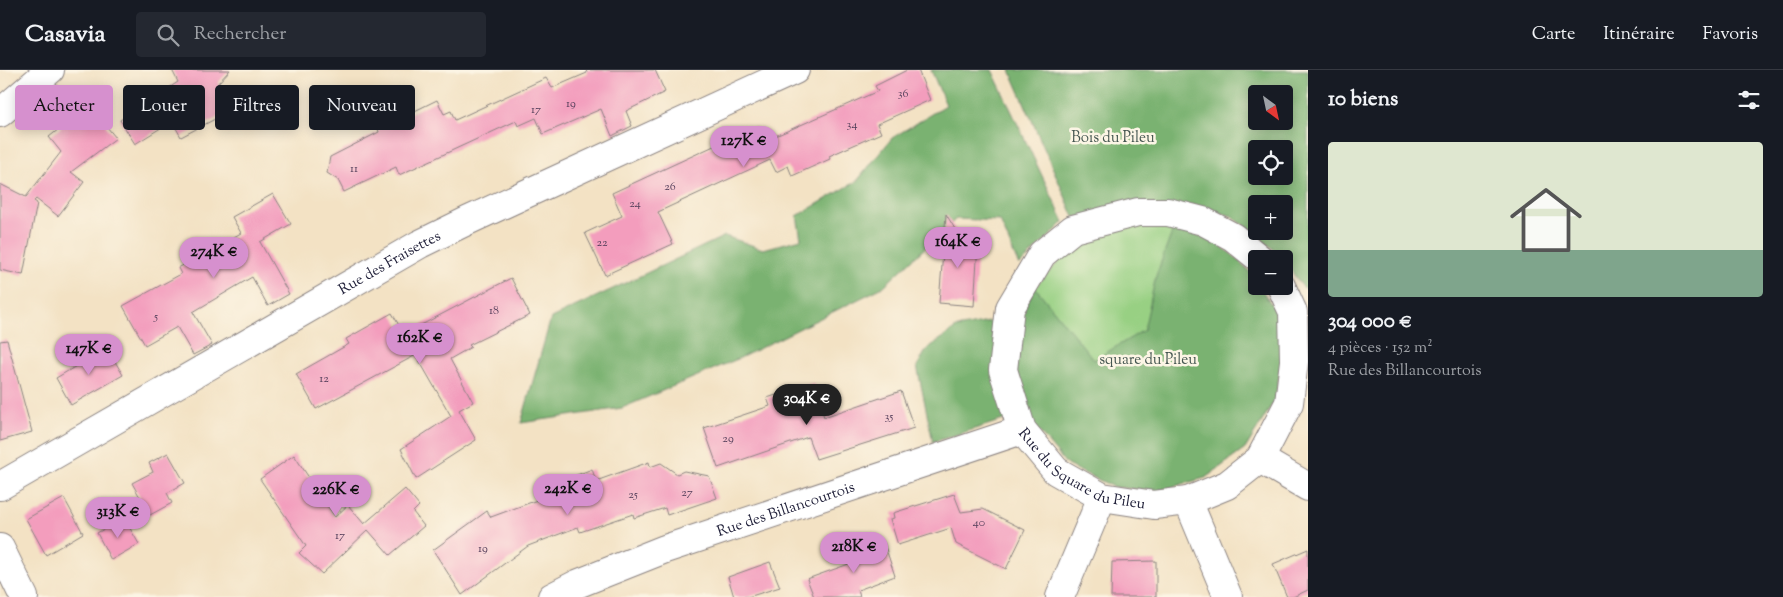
<!DOCTYPE html>
<html lang="fr">
<head>
<meta charset="utf-8">
<style>
  body { margin:0; font-family:"Sorts Mill Goudy",serif; background:#242831; color:#f1f3f6; height:100vh; display:flex; flex-direction:column; font-size:19px; white-space:nowrap }
  * { box-sizing:border-box; margin:0 }
  p { font-size:16px; color:#9ea1a6 }
  .icon { flex:none; width:28px; height:28px; fill:none; stroke:currentColor; stroke-width:2; stroke-linecap:round; stroke-linejoin:round }
  .map { position:relative; flex:1; overflow:hidden }
  .panel { display:flex; flex-direction:column; background:#171b24; width:475px }
  .panel>* { flex:none }
  .banner { position:absolute; left:15px; top:15px; width:475px; height:45px; display:flex; gap:10px }
  .needle { width:32px; rotate:147deg }
  .tools { position:absolute; left:1248px; top:15px; display:grid; gap:10px }
  .tools a { display:grid; place-items:center; width:45px; height:45px; border-radius:5px; background:#171b24; box-shadow:0 2px 12px #0003; font-size:25px }
  .price { position:absolute; translate:-50% -42px; padding:0 11px; border-radius:18px; background:#d690ce; color:#111; font-size:16px; line-height:32px; filter:drop-shadow(0 1px 2px #0008) }
  .price::after { content:''; position:absolute; left:50%; top:30px; width:15px; height:11px; margin-left:-8px; background:inherit; clip-path:polygon(0 0,100% 0,50% 100%) }
  .price.active { background:#222; color:#fff }
  ul { padding:0; list-style:none }
  li { display:grid; align-content:center; gap:10px; height:265px; padding:0 20px }
  li span { display:grid; place-items:center; height:155px; border-radius:5px; color:#555 }
  li>.icon { margin-inline-start:auto }
  span .icon { width:90px; height:90px; fill:#fffc; stroke-width:1 }
  li b { font-size:21px }
  h2 { display:flex; justify-content:space-between; align-items:center; height:60px; padding:0 20px; font-size:21px }
  .chip { padding:0 18px; border-radius:5px; background:#171b24; box-shadow:0 2px 12px #0003; font-size:18px; line-height:45px }
  .chip.active { background:#d690ce; color:#111 }
  header { display:flex; align-items:center; gap:30px; box-sizing:border-box; height:70px; padding:0 25px; background:#171b24; border-bottom:1px solid #363941 }
  header strong { font-size:24px }
  nav { display:flex; gap:28px; margin-inline-start:auto; font-size:18px }
  .search { width:350px; height:45px; background:#242831; display:flex; align-items:center; gap:12px; box-sizing:border-box; padding:0 18px; border-radius:5px; color:#9ea1a6; font-size:19px }
  main { display:flex; flex:1; min-height:0 }
  .map>svg:first-child { display:block }
  .green { fill:#98d083; stroke:#5d795f }
  .forest { fill:#7ab271; stroke:#4e6a56; fill-rule:evenodd }
  .building { fill:#f39dbd }
  .lines { fill:none; stroke-linecap:round; stroke-linejoin:round }
  .minor-casing { stroke:#8a8280; stroke-width:30 }
  .minor { stroke:#fff; stroke-width:28 }
  .labels { text-anchor:middle; stroke-width:5; stroke-linejoin:round; paint-order:stroke }
  .number-label { font-size:12px; fill:#56415c }
  .park-label { font-size:15px; fill:#455651; stroke:#fcf5e5 }
  .street-label { font-size:15px; fill:#22223b; stroke:#fcf5e5 }
</style>
</head>
<body>
<header>
<strong>Casavia</strong>
<div class="search"><svg class="icon" aria-label="search" viewBox="0 0 24 24"><circle cx="10" cy="10" r="6"/><path d="M15 15l6 6"/></svg>Rechercher</div>
<nav><a>Carte</a><a>Itinéraire</a><a>Favoris</a></nav>
</header>
<main>
<div class="map">
<svg width="1308" height="527" viewBox="0 0 1308 527">
  <rect width="100%" height="100%" fill="#fcf5e5"/>
  <filter id="ink" filterUnits="userSpaceOnUse"><feTurbulence type="fractalNoise" baseFrequency=".02" numOctaves="2"/><feDisplacementMap in="SourceGraphic" scale="10" xChannelSelector="R" yChannelSelector="G"/><feConvolveMatrix kernelMatrix="1 2 1 2 8 2 1 2 1" color-interpolation-filters="sRGB"/></filter>
  <filter id="wash" filterUnits="userSpaceOnUse"><feTurbulence type="fractalNoise" baseFrequency=".0096" numOctaves="4" result="noise"/><feDisplacementMap in="SourceGraphic" scale="20" xChannelSelector="R" yChannelSelector="G"/><feGaussianBlur stdDeviation="1.12" result="paint"/><feColorMatrix in="noise" values="0 0 0 0 0 0 0 0 0 0 0 0 0 0 0 0 0 1.4 0 .05"/><feComposite in="paint" operator="in"/></filter>
  <g filter="url(#wash)">
    <rect width="100%" height="100%" fill="#f3e2c4"/>
    <!-- green -->
    <path class="green" d="M1139 155 1174 157 1247 198 1256 212V216H1259L1275 240V330L1245 379 1205 408 1023 242 1035 217 1067 183 1100 164Z"/>
    <!-- forest -->
    <path class="forest" d="M931 0H992L1064 152 1019 196 1000 151 956 149 883 217 740 288 622 338 521 353 551 248 725 166 763 179 801 169 797 146 857 111 892 68 946 35Z
      M1010 0H1308V220L1302 216 1284 191V189H1282L1277 182 1232 146 1193 135 1074 147ZM1256 24H1284V51H1256ZM1256 79H1284V106H1256ZM1256 134H1284V161H1256Z
      M1174 157C1188 163 1205 166 1218 174 1229 181 1256 203 1256 216H1259L1275 240 1283 282 1275 330 1245 379 1205 408 1157 421 1114 417 1067 395 1031 352 1015 294 1023 242 1035 217 1094 290 1144 260 1156 206Z
      M1005 249 1013 347 933 372 917 296 927 279 956 258Z"/>
    <g id="blocks">
      <!-- building -->
      <path class="building" d="M172 0H230L218 13 232 40 181 67 172 51 135 74 120 50 178 12Z
        M586 0H655L665 22 626 41 632 56 612 66 601 39 543 64 536 48 518 56 516 51 399 105 396 97 344 122 338 110 327 103 330 87 379 62 378 59 437 30 444 44 451 41 455 50 546 8 552 18 587 3Z
        M907 0H918L930 30 877 54 881 63 829 86 830 89 792 106 788 96 776 102 770 90 658 142 673 174 605 205 585 163 622 146 612 123 755 57 762 72 878 21 875 16Z
        M89 35 116 68 71 102 84 112 58 146 36 129 34 131 37 133 23 205 0 200V114L26 127 61 82 49 67Z
        M273 124 291 154 260 172 289 224 268 236 252 207 193 242 212 275 193 285 177 257 145 275 123 236 181 204 178 198 241 163 232 147Z
        M946 144 964 174 978 175 974 236 939 233Z
        M511 208 530 245 469 275 471 277 450 289 473 332 459 340 476 370 416 409 401 379 451 346 416 285 316 339 296 304 349 274 346 269 392 243 404 264Z
        M7 270 32 362 0 371V271Z
        M107 278 123 305 71 335 56 308Z
        M813 313 824 347 901 321 914 358 816 389 808 367 718 398 704 358 770 336 767 328Z
        M168 383 185 413 167 423 172 433 150 445 132 413 153 402 149 393Z
        M294 385 335 447 348 435 364 454 405 419 419 436 413 442 424 456 390 485 368 460 322 504 299 483 306 476 260 409Z
        M649 392 650 397 661 393 677 404 684 401 709 406 717 428 667 445 665 438 634 448 633 444 580 462 578 457 528 476 462 525 433 480 487 441 491 447 567 419 564 410 592 399 596 411Z
        M954 424 961 442 983 439 1025 460 1006 499 956 474 951 458 898 475 890 449 894 448 893 443Z
        M64 428 83 463 46 485 26 449Z
        M124 448 139 474 111 490 97 463Z
        M884 473 895 506 858 520 860 527H814L807 509 849 494 846 485Z
        M1308 479V520L1293 527H1287L1273 494Z
        M1156 491V527H1111L1112 492Z
        M770 492 780 517 748 527H734L728 507Z"/>
    </g>
  </g>
  <g filter="url(#ink)">
    <use href="#blocks" fill-opacity="0" stroke="#8a8280" stroke-width="1"/>
    <g class="lines">
      <defs>
        <g id="minor">
          <path d="M0 43 50 0"/>
          <path id="s1" d="M1260 189 1233 167 1203 151 1168 142H1138L1073 159 1042 184 1010 238 1003 300 1022 360 1056 401 1102 427 1154 435 1188 431 1227 415 1260 389 1289 333 1294 291 1293 242 1281 216"/>
          <path d="M1260 389 1308 417"/>
          <path id="s2" d="M0 416 420 174 467 151 795 0"/>
          <path d="M1188 431 1228 527"/>
          <path d="M0 478 24 527"/>
          <path id="s3" d="M552 527 577 514 665 479 1022 360"/>
          <path d="M1060 527 1102 427"/>
        </g>
      </defs>
      <!-- minor casing -->
      <use href="#minor" class="minor-casing"/>
      <!-- minor -->
      <use href="#minor" class="minor"/>
    </g>
  </g>
  <g class="labels">
    <!-- number labels -->
    <g class="number-label">
      <text x="903" y="27">36</text>
      <text x="571" y="37">19</text>
      <text x="536" y="43">17</text>
      <text x="852" y="58">34</text>
      <text x="354" y="102">11</text>
      <text x="670" y="120">26</text>
      <text x="635" y="137">24</text>
      <text x="602" y="176">22</text>
      <text x="494" y="244">18</text>
      <text x="156" y="250">5</text>
      <text x="324" y="312">12</text>
      <text x="889" y="350">35</text>
      <text x="728" y="372">29</text>
      <text x="687" y="426">27</text>
      <text x="633" y="428">25</text>
      <text x="979" y="456">40</text>
      <text x="340" y="469">17</text>
      <text x="483" y="482">19</text>
    </g>
    <!-- park labels -->
    <g class="park-label">
      <text x="1113" y="72">Bois du Pileu</text>
      <text x="1148" y="294">square du Pileu</text>
    </g>
    <!-- street labels -->
    <g class="street-label">
      <text dy="5" stroke="none"><textPath href="#s2" startOffset="449">Rue des Fraisettes</textPath></text>
      <text dy="5" stroke="none"><textPath href="#s1" startOffset="505">Rue du Square du Pileu</textPath></text>
      <text dy="5" stroke="none"><textPath href="#s3" startOffset="250">Rue des Billancourtois</textPath></text>
    </g>
  </g>
</svg>
<div class="tools">
<a><svg class="needle" viewBox="-14 -14 28 28"><path d="M0-13l5 13h-10z" fill="#e53935"/><path d="M0 13l5-13h-10z" fill="#9ea1a6"/></svg></a>
<a><svg class="icon" aria-label="locate" viewBox="0 0 24 24"><circle cx="12" cy="12" r="6"/><path d="M12 2v4M12 18v4M2 12h4M18 12h4"/></svg></a>
<a>+</a>
<a>−</a>
</div>
<b class="price" style="left:744px;top:98px">127K €</b>
<b class="price" style="left:958px;top:199px">164K €</b>
<b class="price" style="left:214px;top:209px">274K €</b>
<b class="price" style="left:420px;top:295px">162K €</b>
<b class="price" style="left:89px;top:306px">147K €</b>
<b class="price active" style="left:807px;top:356px">304K €</b>
<b class="price" style="left:568px;top:446px">242K €</b>
<b class="price" style="left:336px;top:447px">226K €</b>
<b class="price" style="left:118px;top:469px">313K €</b>
<b class="price" style="left:854px;top:504px">218K €</b>
<div class="banner">
<a class="chip active">Acheter</a>
<a class="chip">Louer</a>
<a class="chip">Filtres</a>
<a class="chip">Nouveau</a>
</div>
</div>
<section class="panel">
<h2>10 biens<svg class="icon" aria-label="filters" viewBox="0 0 24 24"><path d="M4 7h16M4 17h16"/><circle cx="9" cy="7" r="2"/><circle cx="15" cy="17" r="2"/></svg></h2>
<ul>
<li><span style="background:linear-gradient(#dfe7d0 70%,#7fa58c 0)"><svg class="icon" aria-label="home" viewBox="0 0 24 24"><path d="M3 11l9-7 9 7M6 9v11h12V9"/></svg></span><div><b>304 000 €</b><p>4 pièces · 152 m²</p><p>Rue des Billancourtois</p></div></li>
</ul>
</section>
</main>
</body>
</html>
